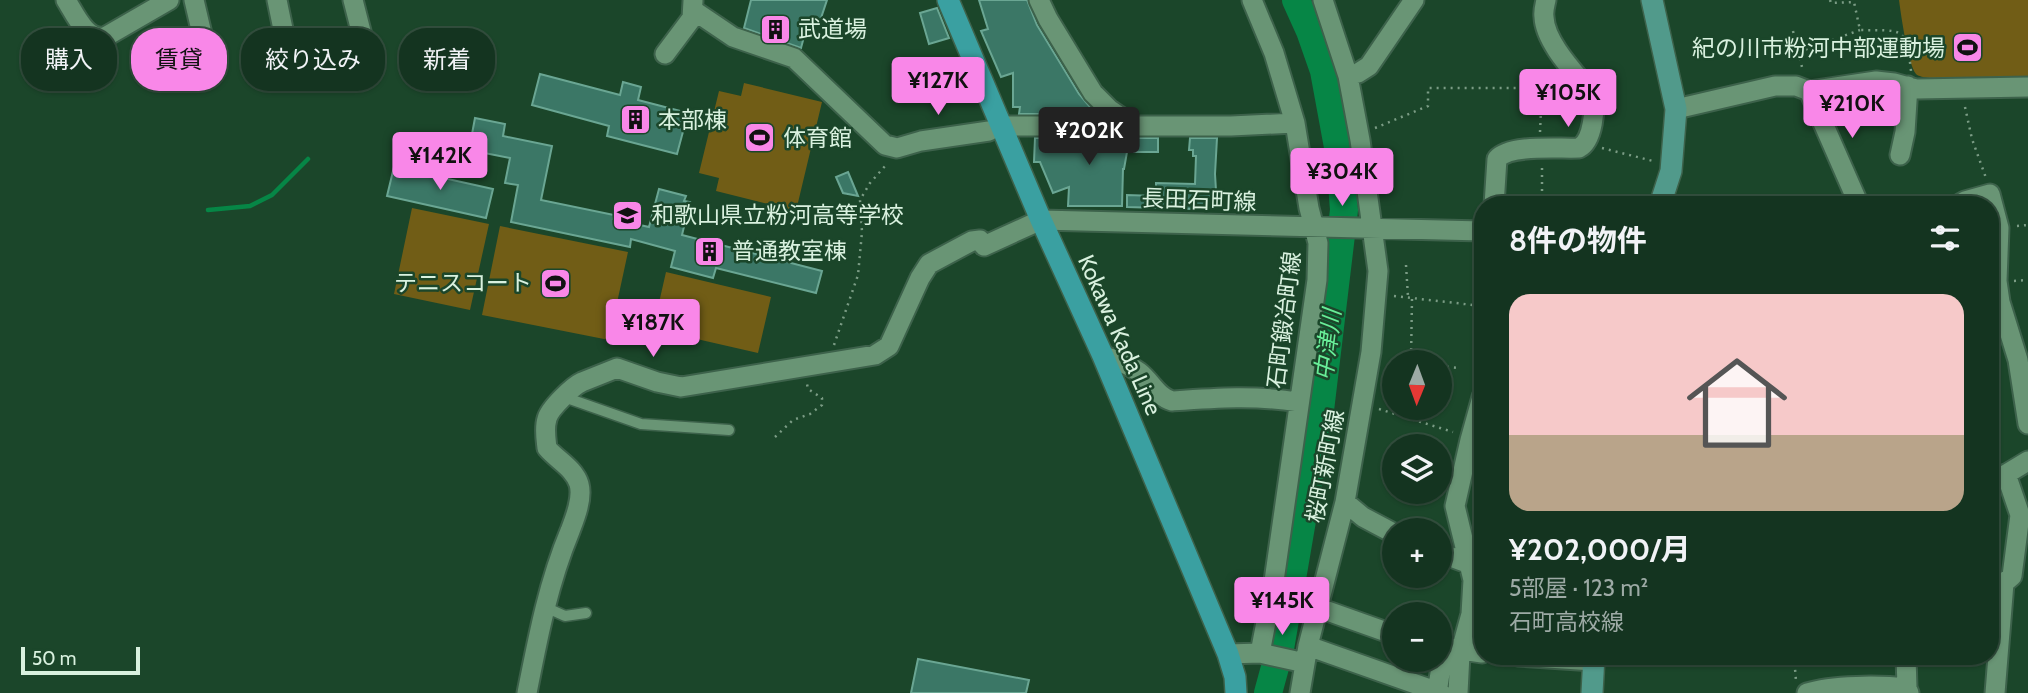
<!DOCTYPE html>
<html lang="ja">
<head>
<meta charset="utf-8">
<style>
  body { margin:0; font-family:Cabin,"Noto Sans JP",sans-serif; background:#1d3c29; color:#f1f3f6; height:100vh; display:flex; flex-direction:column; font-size:26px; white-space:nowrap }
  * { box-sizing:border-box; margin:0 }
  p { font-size:23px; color:#9daaa5 }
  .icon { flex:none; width:38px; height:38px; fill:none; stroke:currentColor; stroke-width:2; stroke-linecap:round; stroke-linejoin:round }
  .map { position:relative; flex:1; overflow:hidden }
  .sheet { position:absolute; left:1474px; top:196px; width:525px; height:469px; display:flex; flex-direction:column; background:#143420; border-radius:28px; box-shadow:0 2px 5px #0004,0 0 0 2px #334f3e }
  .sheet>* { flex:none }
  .guide { position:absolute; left:21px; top:28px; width:665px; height:63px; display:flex; gap:14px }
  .needle { width:46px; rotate:181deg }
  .controls { position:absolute; left:1382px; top:350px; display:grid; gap:14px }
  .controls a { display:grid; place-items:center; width:70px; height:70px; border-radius:50%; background:#143420; box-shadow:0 2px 5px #0004,0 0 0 2px #334f3e; font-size:35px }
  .scale { position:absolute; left:21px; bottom:18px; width:119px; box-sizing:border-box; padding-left:7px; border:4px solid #d9f1df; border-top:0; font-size:19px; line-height:24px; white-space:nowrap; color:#d9f1df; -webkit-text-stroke:5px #1b462a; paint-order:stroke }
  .price { position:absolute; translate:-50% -60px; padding:0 16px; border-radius:7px; background:#f987e8; color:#111; font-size:23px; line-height:46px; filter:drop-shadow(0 2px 4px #0008) }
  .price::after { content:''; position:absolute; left:50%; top:42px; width:21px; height:16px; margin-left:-10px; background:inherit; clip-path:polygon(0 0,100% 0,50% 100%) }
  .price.selected { background:#222; color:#fff }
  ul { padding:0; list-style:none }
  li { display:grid; align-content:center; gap:14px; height:371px; padding:0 35px }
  li span { display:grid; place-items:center; height:217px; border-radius:21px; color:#555 }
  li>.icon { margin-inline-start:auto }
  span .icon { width:126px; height:126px; fill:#fffc; stroke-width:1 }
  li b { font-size:30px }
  h2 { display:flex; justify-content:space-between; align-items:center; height:84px; padding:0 35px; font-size:30px }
  .pill { padding:0 24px; border-radius:28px; background:#143420; box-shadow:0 2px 5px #0004,0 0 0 2px #334f3e; font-size:24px; line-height:63px }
  .pill.selected { background:#f987e8; color:#111 }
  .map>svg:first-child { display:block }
  .green { fill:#715d16 }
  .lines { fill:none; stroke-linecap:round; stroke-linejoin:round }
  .stream { stroke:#068646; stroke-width:4.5 }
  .river { stroke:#068646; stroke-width:28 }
  .building { fill:#3b7766; stroke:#6aa693; stroke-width:2 }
  .lane-casing { stroke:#3d624b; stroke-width:13 }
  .street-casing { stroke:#3d624b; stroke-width:23 }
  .secondary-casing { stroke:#3d624b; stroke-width:24 }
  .primary-casing { stroke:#3d624b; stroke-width:24 }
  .path { stroke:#7b9c85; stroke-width:2.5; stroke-dasharray:2 5; stroke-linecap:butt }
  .lane { stroke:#699575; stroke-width:10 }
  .street { stroke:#699575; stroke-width:19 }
  .secondary { stroke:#519a8b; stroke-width:21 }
  .primary { stroke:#3aa0a1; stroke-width:21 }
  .labels { text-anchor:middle; stroke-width:5; stroke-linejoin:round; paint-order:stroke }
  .poi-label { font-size:23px; fill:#d9f1df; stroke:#1b462a; text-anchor:start }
  .street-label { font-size:23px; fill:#d9f1df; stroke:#1b462a }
  .water-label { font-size:24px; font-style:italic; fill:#68ed98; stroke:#1b462a }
</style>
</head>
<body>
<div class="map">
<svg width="2028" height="693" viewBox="0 0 2028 693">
  <rect width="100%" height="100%" fill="#1b462a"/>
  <!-- green -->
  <path class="green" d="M1899 0H2028V78C2012 78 1923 83 1916 74 1908 64 1901 15 1899 0Z
    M744 83 822 102 796 211 716 191 719 178 699 173 719 91 741 96Z
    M412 208 489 224 470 310 394 294Z
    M500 226 628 252 609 340 482 315Z
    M666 272 771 297 758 353 653 329Z"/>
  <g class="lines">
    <!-- stream -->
    <path class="stream" d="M208 210 250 206 272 195 308 159"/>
    <!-- river -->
    <path class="river" d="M1268 693 1280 649 1318 427 1344 210 1340 158 1324 71 1310 31 1296 0"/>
  </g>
  <!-- building -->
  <path class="building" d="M751 0H827L820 21 809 18 801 48 744 28Z
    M979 0H1027L1037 25 1079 94 1096 114H1019L1020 107H1013V73L1001 77 981 31 988 29Z
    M937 8 949 38 929 44 920 13Z
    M540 74 620 95 623 82 641 87 638 100 688 113 677 154 607 136 609 126 532 105Z
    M475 118 505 124 503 136 552 146 541 200 614 215 613 219 649 227 659 189 686 196 684 201 690 202 682 235 822 271 816 293 716 268 713 278 671 267 675 251 631 239 630 247 511 222 518 185 505 183 510 158 469 150Z
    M1035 138H1158V152H1127L1124 169H1123L1122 206H1068L1069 187 1053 193 1040 162H1034Z
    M1190 138H1217L1215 174 1217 207 1193 209 1127 207V195L1156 196V183L1195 184 1196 156H1193V150H1189Z
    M394 167 493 189 486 218 387 196Z
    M848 172 858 196 843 193 836 177Z
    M918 659 1029 680 1026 693H911Z"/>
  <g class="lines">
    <defs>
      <path id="lane" d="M564 397 641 424 729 430
        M545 607 565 616 586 613"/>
      <path id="street" d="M66 0C75 14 86 41 105 37L169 0
        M194 0 202 34 215 67
        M277 0 284 34C305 42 350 69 364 43L353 0
        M1039 0 1048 19 1093 93 1109 109 1134 126
        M1252 0 1274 53 1295 123 1309 208 1318 243 1317 280 1274 581 1260 653
        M693 10 733 37 794 58 885 145 897 148 921 141 989 131
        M665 54 692 18 693 1
        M1348 76 1358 73 1369 66 1414 0
        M1809 91 1859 205
        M1676 109 1775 86H1796L1809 91 1876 81 1894 83 1916 89 2028 87
        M1001 126H1231L1295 123
        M1900 155 1905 132 1908 86
        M1494 205 1497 159C1510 144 1559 149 1579 148 1593 141 1596 108 1592 94 1576 74 1545 43 1544 17 1543 11 1545 5 1546 0
        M1958 205 1965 201 1990 194 1999 228 1997 281 2000 302 2018 360 2028 424
        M1103 356C1115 359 1128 364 1139 372 1151 381 1157 397 1172 401 1215 398 1256 395 1298 402
        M1990 484 2028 461
        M1345 502 1363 517 1395 534
        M1440 553 1470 564
        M1319 608 1395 635
        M1308 646 1441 693
        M1449 648 1482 653
        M1228 654 1260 653 1305 663
        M1518 656 1594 661
        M1906 656 1907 688
        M527 693C538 637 548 584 570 531 575 518 583 498 579 484 574 468 557 460 547 448 546 439 544 428 547 419 549 409 573 386 582 382L617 368 657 382 681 387 875 355 889 346 920 278 929 264 972 241 980 240 984 246 1041 220 1482 231
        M1300 693 1308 646 1345 502 1371 352 1378 271 1360 140 1348 76 1323 0
        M1437 693 1444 647
        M1458 693 1460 654 1471 614 1473 580 1455 506 1470 440 1482 397
        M1807 693C1832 685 1880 685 1907 688L1909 693
        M1995 693 2004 583 2012 576 2020 515 2006 474"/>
      <path id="secondary" d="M1652 0 1676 109 1671 171 1660 205
        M1592 693 1594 656"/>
      <path id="primary" d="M948 0 1041 220 1103 356 1228 654 1235 677 1236 693"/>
    </defs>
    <!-- lane casing -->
    <use href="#lane" class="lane-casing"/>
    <!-- street casing -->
    <use href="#street" class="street-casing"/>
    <!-- secondary casing -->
    <use href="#secondary" class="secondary-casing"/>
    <!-- primary casing -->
    <use href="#primary" class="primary-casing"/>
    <!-- path -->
    <path class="path" d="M1830 0 1831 3 1854 2 1860 30C1903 31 1906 25 1911 71
      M1793 31 1803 71
      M1799 52 1860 30
      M1965 107 1972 139 1986 178
      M1375 128 1428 106V88H1563
      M1540 132 1542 88
      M1602 148 1653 161
      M1681 199 1786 205
      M1542 205V166
      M2017 226 2028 225
      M1406 265 1408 297
      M2014 281 2028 280
      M1394 296 1482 306
      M1412 299 1411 359 1417 362
      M834 345 858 275 862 232 860 200 870 183 886 165
      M1440 366 1459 368
      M1379 409 1453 432
      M775 437 793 420 810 414 822 405V398L808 389 807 384
      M1794 656 1796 681"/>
    <!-- lane -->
    <use href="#lane" class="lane"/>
    <!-- street -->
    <use href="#street" class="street"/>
    <!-- secondary -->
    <use href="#secondary" class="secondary"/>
    <!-- primary -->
    <use href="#primary" class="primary"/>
  </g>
  <!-- icons -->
  <defs>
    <symbol id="building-square" viewBox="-11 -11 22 22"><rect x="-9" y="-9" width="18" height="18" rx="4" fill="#f987e8" stroke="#1b462a"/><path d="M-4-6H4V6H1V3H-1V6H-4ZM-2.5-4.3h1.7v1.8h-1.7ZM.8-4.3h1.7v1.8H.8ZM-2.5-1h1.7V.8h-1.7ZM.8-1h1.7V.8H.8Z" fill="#111"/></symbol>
    <symbol id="stadium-square" viewBox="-11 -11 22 22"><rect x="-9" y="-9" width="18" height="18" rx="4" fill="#f987e8" stroke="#1b462a"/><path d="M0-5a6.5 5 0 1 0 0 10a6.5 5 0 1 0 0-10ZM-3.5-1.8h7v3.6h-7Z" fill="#111"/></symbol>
    <symbol id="school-square" viewBox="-11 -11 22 22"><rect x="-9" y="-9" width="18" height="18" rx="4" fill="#f987e8" stroke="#1b462a"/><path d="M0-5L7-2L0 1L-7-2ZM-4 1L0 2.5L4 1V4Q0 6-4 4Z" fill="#111"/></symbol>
  </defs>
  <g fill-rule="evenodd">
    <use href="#building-square" x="758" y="12" width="35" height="35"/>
    <use href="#stadium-square" x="1950" y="30" width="35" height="35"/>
    <use href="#building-square" x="618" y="102" width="35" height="35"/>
    <use href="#stadium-square" x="742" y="120" width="35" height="35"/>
    <use href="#school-square" x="610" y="198" width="35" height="35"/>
    <use href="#building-square" x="692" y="234" width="35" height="35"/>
    <use href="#stadium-square" x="538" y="266" width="35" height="35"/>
  </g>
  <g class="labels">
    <!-- poi labels -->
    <g class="poi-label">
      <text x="798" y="37">武道場</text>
      <text x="1945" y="56" text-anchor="end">紀の川市粉河中部運動場</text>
      <text x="658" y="128">本部棟</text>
      <text x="783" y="146">体育館</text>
      <text x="651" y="223">和歌山県立粉河高等学校</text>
      <text x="732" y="259">普通教室棟</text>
      <text x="532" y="291" text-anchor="end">テニスコート</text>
    </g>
    <!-- street labels -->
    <g class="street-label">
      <text transform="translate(1199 200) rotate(2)" y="8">長田石町線</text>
      <text transform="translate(1284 320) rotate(-83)" y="8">石町鍛冶町線</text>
      <text transform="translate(1120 335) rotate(66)" y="8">Kokawa Kada Line</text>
      <text transform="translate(1325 466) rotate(-79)" y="8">桜町新町線</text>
    </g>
    <!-- water labels -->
    <g class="water-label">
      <text transform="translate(1328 345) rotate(-83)" y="8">中津川</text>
    </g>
  </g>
</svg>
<div class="controls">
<a><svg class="needle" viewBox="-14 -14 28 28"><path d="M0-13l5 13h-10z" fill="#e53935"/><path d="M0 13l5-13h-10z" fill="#9daaa5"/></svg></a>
<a><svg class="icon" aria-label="layers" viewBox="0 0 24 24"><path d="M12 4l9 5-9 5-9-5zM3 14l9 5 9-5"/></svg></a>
<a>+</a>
<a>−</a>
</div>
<div class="scale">50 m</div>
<b class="price" style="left:938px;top:117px">¥127K</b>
<b class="price" style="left:1568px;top:129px">¥105K</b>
<b class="price" style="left:1852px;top:140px">¥210K</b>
<b class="price selected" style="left:1089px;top:167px">¥202K</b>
<b class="price" style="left:440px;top:192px">¥142K</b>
<b class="price" style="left:1342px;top:208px">¥304K</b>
<b class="price" style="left:653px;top:359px">¥187K</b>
<b class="price" style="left:1282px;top:637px">¥145K</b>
<div class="guide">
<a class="pill">購入</a>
<a class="pill selected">賃貸</a>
<a class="pill">絞り込み</a>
<a class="pill">新着</a>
</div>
<section class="sheet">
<h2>8件の物件<svg class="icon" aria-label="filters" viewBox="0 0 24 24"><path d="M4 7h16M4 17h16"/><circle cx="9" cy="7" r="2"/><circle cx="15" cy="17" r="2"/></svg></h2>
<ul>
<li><span style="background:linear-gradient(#f6c9c9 65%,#b9a48a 0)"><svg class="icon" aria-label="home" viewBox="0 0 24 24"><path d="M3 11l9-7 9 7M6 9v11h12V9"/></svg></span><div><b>¥202,000/月</b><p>5部屋 · 123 m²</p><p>石町高校線</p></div></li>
</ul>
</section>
</div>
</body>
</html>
